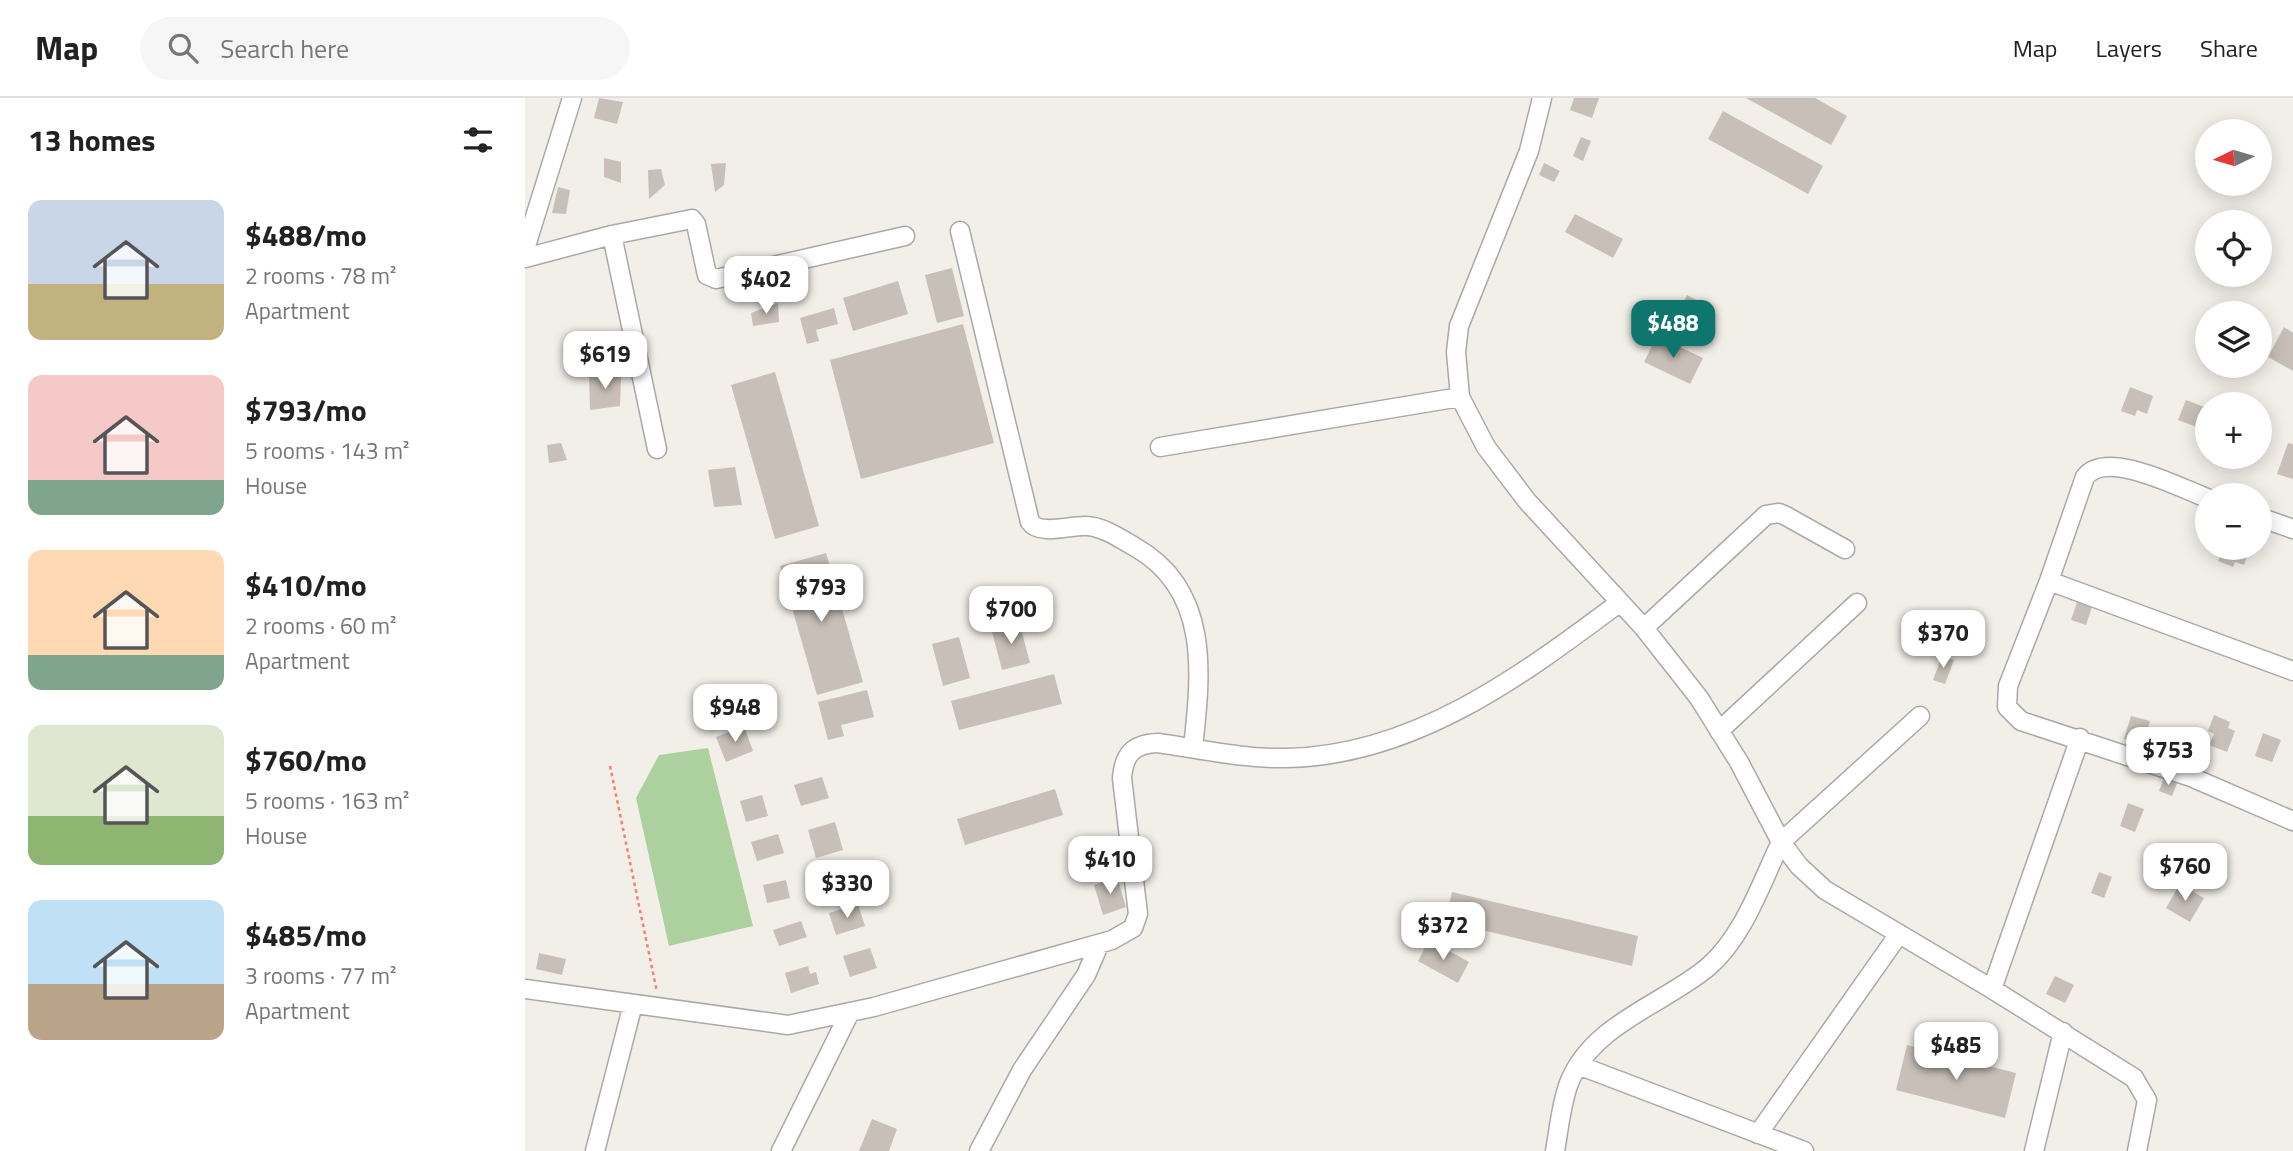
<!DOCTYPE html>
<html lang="en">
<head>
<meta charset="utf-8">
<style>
  body { margin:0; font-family:"Titillium Web",sans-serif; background:#f6f6f6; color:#222; height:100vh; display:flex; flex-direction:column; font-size:26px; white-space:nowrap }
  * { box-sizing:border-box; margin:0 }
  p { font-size:23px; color:#767676 }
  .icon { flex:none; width:38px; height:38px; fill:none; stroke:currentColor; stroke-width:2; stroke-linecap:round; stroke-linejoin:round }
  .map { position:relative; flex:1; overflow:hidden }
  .panel { display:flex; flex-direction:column; background:#fff; width:525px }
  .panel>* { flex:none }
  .needle { width:46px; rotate:265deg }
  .buttons { position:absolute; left:1670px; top:21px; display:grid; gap:14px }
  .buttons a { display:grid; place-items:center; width:77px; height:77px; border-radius:50%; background:#fff; box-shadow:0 4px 18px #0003; font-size:35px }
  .price { position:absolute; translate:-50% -60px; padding:0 16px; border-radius:14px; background:#fff; color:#222; font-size:23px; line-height:46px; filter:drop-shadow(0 2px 4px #0008) }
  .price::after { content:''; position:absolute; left:50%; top:42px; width:21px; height:16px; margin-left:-10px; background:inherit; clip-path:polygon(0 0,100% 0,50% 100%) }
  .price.on { background:#0f766e; color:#fff }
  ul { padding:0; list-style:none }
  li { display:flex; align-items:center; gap:21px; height:175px; padding:0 28px }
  li span { display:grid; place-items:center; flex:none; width:196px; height:140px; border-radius:14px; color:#555 }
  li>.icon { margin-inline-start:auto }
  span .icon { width:84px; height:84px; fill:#fffc; stroke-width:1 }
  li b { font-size:30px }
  h2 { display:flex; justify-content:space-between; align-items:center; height:84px; padding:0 28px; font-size:30px }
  header { display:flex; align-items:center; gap:42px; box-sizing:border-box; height:98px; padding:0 35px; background:#fff; border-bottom:2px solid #e0e0e0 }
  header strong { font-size:33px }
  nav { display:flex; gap:38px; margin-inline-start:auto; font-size:24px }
  .search { width:490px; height:63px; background:#f6f6f6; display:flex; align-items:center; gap:18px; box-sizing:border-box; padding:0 24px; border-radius:38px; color:#767676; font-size:26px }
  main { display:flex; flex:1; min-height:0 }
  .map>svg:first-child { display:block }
  .forest { fill:#add19e }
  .building { fill:#c7bfb8 }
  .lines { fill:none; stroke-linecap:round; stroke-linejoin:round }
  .minor-casing { stroke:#a9a9a9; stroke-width:21 }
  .path { stroke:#fa8072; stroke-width:2.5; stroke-dasharray:3.5 3.5; stroke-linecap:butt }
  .minor { stroke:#fff; stroke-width:18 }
</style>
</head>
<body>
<header>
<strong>Map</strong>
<div class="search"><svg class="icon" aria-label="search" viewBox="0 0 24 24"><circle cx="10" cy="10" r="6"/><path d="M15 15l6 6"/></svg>Search here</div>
<nav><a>Map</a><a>Layers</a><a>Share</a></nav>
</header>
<main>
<section class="panel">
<h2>13 homes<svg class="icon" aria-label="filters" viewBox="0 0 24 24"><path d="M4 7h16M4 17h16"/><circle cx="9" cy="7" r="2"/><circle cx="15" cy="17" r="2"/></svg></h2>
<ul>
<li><span style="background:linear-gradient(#c9d6e8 60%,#c2b280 0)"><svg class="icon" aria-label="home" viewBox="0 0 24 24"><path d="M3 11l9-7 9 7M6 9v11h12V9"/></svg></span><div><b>$488/mo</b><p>2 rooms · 78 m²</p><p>Apartment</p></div></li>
<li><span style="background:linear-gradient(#f6c9c9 75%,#7fa58c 0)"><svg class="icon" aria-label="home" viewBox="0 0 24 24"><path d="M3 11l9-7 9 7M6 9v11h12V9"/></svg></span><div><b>$793/mo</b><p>5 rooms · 143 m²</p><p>House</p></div></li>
<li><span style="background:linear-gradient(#ffd9b3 75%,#7fa58c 0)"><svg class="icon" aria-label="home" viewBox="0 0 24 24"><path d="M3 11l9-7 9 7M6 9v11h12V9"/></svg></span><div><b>$410/mo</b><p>2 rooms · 60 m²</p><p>Apartment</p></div></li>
<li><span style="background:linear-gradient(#dfe7d0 65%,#8fb573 0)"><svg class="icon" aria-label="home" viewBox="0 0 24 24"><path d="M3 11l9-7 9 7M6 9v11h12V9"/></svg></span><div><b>$760/mo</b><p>5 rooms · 163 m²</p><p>House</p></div></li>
<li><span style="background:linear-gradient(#bfe0f5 60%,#b9a48a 0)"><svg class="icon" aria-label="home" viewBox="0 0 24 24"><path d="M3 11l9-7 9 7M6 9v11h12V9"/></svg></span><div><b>$485/mo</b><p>3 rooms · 77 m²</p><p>Apartment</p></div></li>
</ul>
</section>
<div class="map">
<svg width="1768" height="1053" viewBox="0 0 1768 1053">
  <rect width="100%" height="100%" fill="#f2efe9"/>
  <!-- forest -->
  <path class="forest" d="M183 650 228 828 144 848 111 700 134 657Z"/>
  <!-- building -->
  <path class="building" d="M74 0 98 4 92 26 69 20Z
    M1049 0H1074L1067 20 1045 12Z
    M1221 0H1290L1322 18 1306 47Z
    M1198 13 1298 68 1283 96 1183 41Z
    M1056 39 1066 43 1058 63 1048 58Z
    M79 60 96 64V85L79 79Z
    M201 65 199 87 190 94 186 66Z
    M1019 65 1035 73 1029 84 1014 77Z
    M136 71 140 87 124 101 123 72Z
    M33 89 45 92 41 116 27 115Z
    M1050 116 1098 141 1088 160 1040 134Z
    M427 170 439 218 412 225 400 177Z
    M373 183 383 216 328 233 318 200Z
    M1162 197 1181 207 1172 225 1153 215Z
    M253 205 254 224 228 228 226 215Z
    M309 210 313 226 291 232 294 243 282 246 275 220Z
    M438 226 469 345 336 381 305 262Z
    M1759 229 1768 235V273L1743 259Z
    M1132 238 1178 260 1165 286 1119 264Z
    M250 274 294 428 250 441 206 287Z
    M64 276 96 278 95 308 65 312Z
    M1605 289 1628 298 1622 316 1612 312 1610 318 1596 313Z
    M1661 302 1682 310 1677 331 1653 322Z
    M36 345 42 362 24 365 22 347Z
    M1763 345 1768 346V381L1752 376Z
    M210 369 217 407 189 409 183 372Z
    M1698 450H1725L1719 467 1710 464 1708 469 1693 463Z
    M301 455 338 584 292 597 255 468Z
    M1552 504 1567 509 1561 527 1546 522Z
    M494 523 505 565 477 572 466 530Z
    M1410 533 1429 537 1426 553 1407 549Z
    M434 539 445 580 418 588 407 546Z
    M1417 558 1429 562 1420 586 1408 582Z
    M529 576 537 606 434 632 426 603Z
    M342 592 349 619 316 627 319 638 303 642 293 604Z
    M1689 617 1705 624 1703 630 1710 633 1702 654 1684 647 1689 636 1683 633Z
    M1606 618 1625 623 1618 647 1599 641Z
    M219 628 228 653 201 664 191 639Z
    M1738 635 1756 642 1747 664 1730 658Z
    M297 679 304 700 276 708 269 687Z
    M1639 680 1652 685 1647 698 1634 693Z
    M530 691 538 717 440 747 432 721Z
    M237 697 243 718 221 724 215 703Z
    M1603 705 1619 711 1610 734 1595 728Z
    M310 724 318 752 291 760 283 732Z
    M253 736 259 755 232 763 226 744Z
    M323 765 327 786 298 793 293 772Z
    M1574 774 1587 779 1579 800 1566 795Z
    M592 779 601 809 578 817 569 787Z
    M261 782 265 800 242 805 238 787Z
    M1655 786 1679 800 1665 824 1641 810Z
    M927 794 1113 838 1107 868 920 823Z
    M333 806 340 828 311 837 304 815Z
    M276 823 282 839 254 848 248 832Z
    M904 842 944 864 933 885 893 863Z
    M345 850 352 870 325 879 318 858Z
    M14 855 41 861 37 877 11 871Z
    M283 868 285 876 291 874 294 886 266 895 260 875Z
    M1530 878 1549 887 1540 905 1521 896Z
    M1382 947 1491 975 1480 1020 1371 992Z
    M347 1021 372 1031 364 1053H334Z"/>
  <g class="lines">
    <defs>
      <path id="minor" d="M1017 0 1004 53 934 228 931 254 935 299 961 349 1002 403 1119 530 1174 600 1214 664 1256 744C1236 785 1219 838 1183 869 1139 906 1067 926 1044 985 1036 1006 1034 1031 1030 1053
        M435 133 505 424C515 438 546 427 561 428 577 428 596 441 610 449 686 492 676 576 668 650
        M87 137 132 351
        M0 151 47 0
        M0 160 87 137 167 121 171 126 182 177 191 181 380 138
        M635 349 935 299
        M1682 400C1653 389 1581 351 1560 379L1524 483 1483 588 1482 609 1496 623 1666 679 1768 723
        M1734 419 1768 431
        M1524 483 1768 573
        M1119 530 1241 417 1254 415 1261 418 1320 451
        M1395 618 1256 744 1274 768 1300 792 1467 891
        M1194 633 1332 505
        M1555 640 1467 891 1609 980 1622 1002 1612 1053
        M0 891 263 927 349 909 587 842 608 830 613 816 597 680C599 656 608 646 633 645 675 651 719 661 761 660 889 658 996 578 1094 505
        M1053 967 1279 1053
        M1233 1036 1374 836
        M70 1053 108 906
        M256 1053 325 914
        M454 1053 497 972 561 877 574 847
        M1509 1053 1538 934"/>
    </defs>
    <!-- minor casing -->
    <use href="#minor" class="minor-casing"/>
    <!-- path -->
    <path class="path" d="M85 668 132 894"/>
    <!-- minor -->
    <use href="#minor" class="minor"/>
  </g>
</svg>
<div class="buttons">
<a><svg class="needle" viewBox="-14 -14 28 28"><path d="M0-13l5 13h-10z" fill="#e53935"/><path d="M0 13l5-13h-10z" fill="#767676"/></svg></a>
<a><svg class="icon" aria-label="locate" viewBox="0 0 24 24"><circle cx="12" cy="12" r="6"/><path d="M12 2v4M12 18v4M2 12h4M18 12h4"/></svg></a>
<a><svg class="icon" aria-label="layers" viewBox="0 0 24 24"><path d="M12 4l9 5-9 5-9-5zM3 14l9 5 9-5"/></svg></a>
<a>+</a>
<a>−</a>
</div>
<b class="price" style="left:241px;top:218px">$402</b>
<b class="price on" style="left:1148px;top:262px">$488</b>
<b class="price" style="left:80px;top:293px">$619</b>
<b class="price" style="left:296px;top:526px">$793</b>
<b class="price" style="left:486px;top:548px">$700</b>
<b class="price" style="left:1418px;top:572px">$370</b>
<b class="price" style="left:210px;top:646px">$948</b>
<b class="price" style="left:1643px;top:689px">$753</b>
<b class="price" style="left:585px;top:798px">$410</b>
<b class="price" style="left:1660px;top:805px">$760</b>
<b class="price" style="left:322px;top:822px">$330</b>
<b class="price" style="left:918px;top:864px">$372</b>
<b class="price" style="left:1431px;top:984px">$485</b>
</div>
</main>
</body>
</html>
